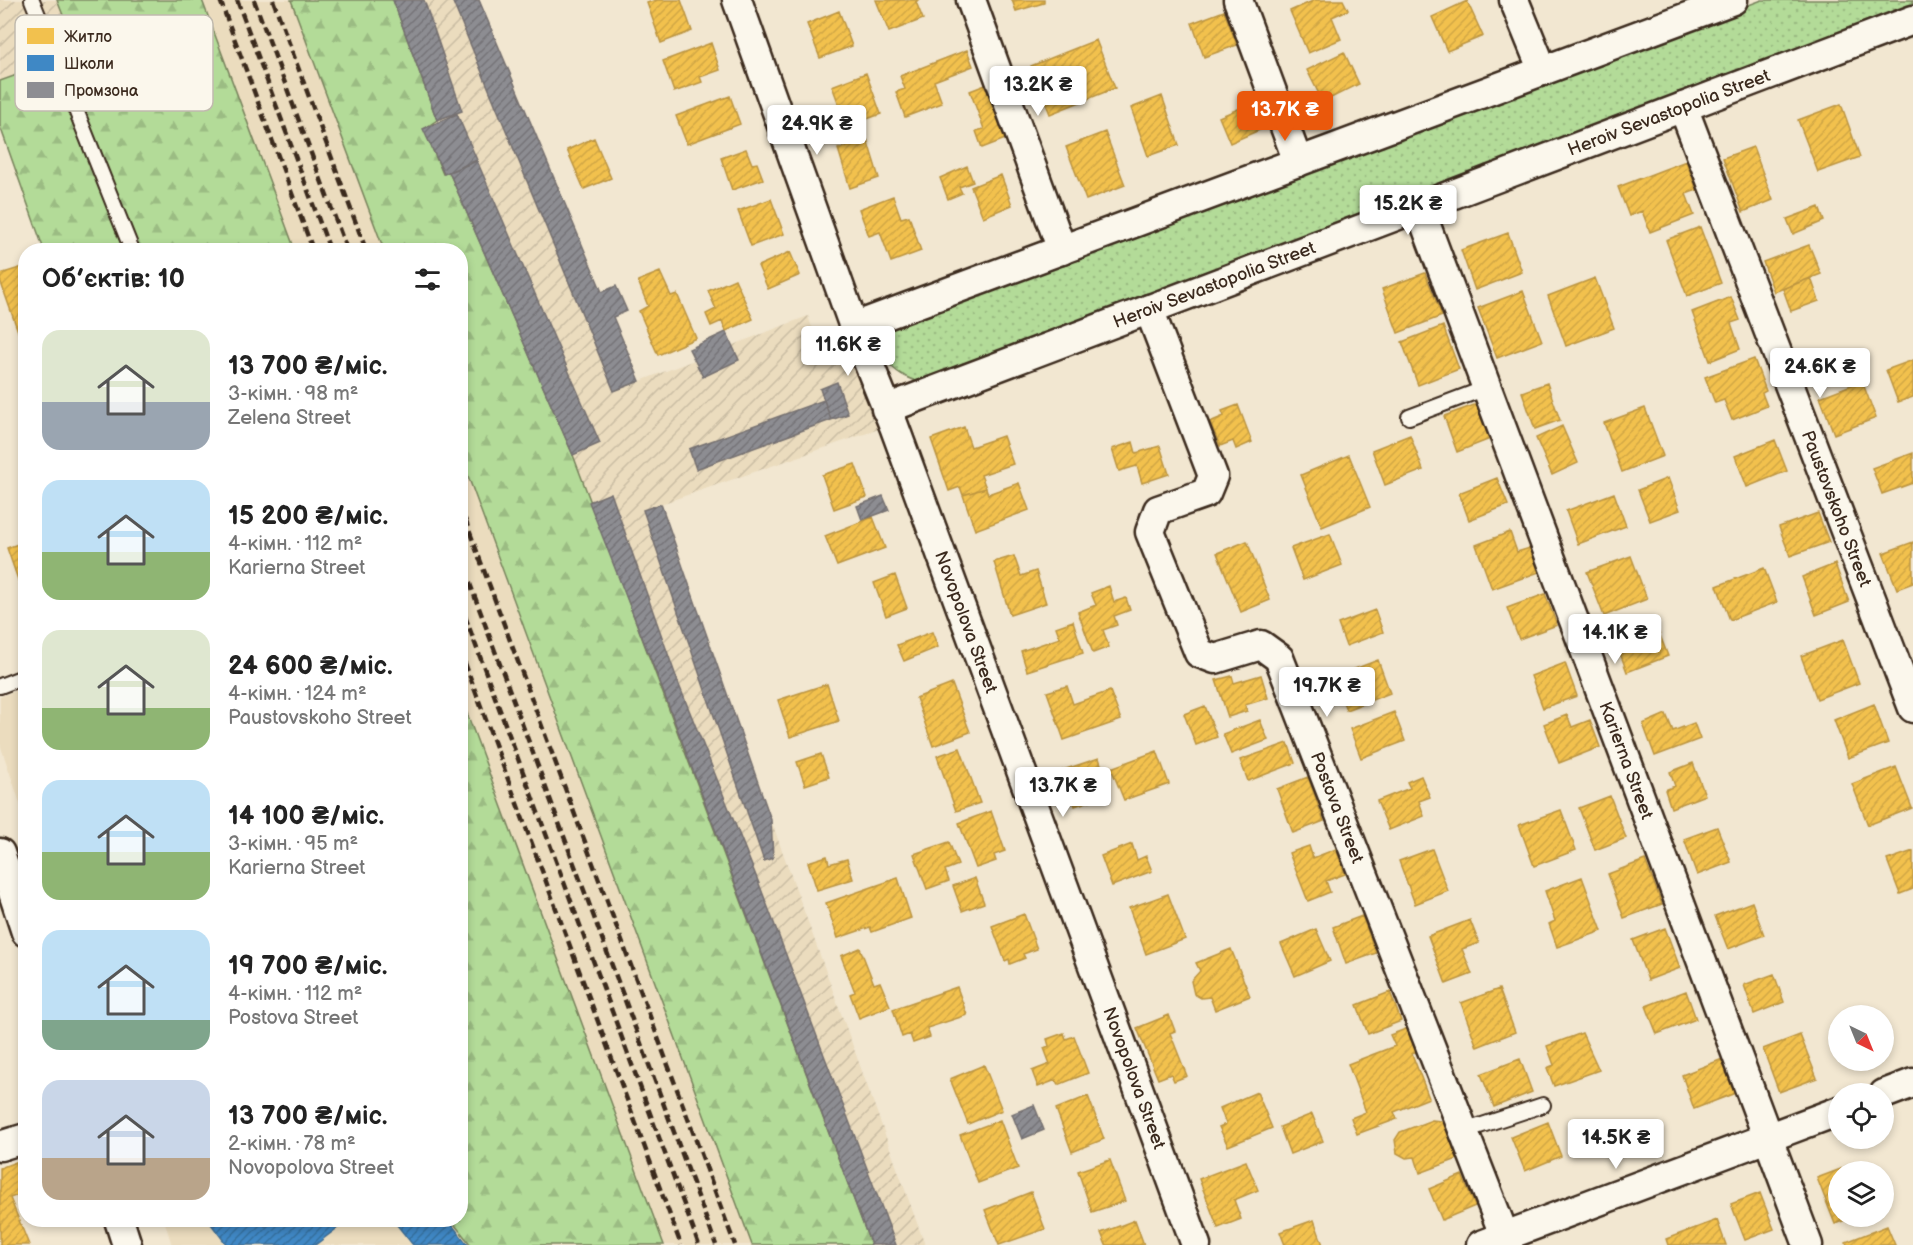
<!DOCTYPE html>
<html lang="uk">
<head>
<meta charset="utf-8">
<style>
  body { margin:0; font-family:"Balsamiq Sans",sans-serif; background:#f2f2f2; color:#222; height:100vh; display:flex; flex-direction:column; font-size:22px; white-space:nowrap }
  * { box-sizing:border-box; margin:0 }
  p { font-size:20px; color:#767676 }
  .icon { flex:none; width:33px; height:33px; fill:none; stroke:currentColor; stroke-width:2; stroke-linecap:round; stroke-linejoin:round }
  .map { position:relative; flex:1; overflow:hidden }
  .side { position:absolute; left:18px; top:243px; width:450px; height:984px; display:flex; flex-direction:column; background:#fff; border-radius:24px; box-shadow:0 3px 9px #0003 }
  .side>* { flex:none }
  .needle { width:39px; rotate:137deg }
  .controls { position:absolute; left:1828px; top:1005px; display:grid; gap:12px }
  .controls a { display:grid; place-items:center; width:66px; height:66px; border-radius:50%; background:#fff; box-shadow:0 3px 9px #0003; font-size:30px }
  .price { position:absolute; translate:-50% -51px; padding:0 14px; border-radius:6px; background:#fff; color:#222; font-size:20px; line-height:39px; filter:drop-shadow(0 2px 3px #0008) }
  .price::after { content:''; position:absolute; left:50%; top:36px; width:18px; height:14px; margin-left:-9px; background:inherit; clip-path:polygon(0 0,100% 0,50% 100%) }
  .price.selected { background:#ea580c; color:#fff }
  ul { padding:0; list-style:none }
  li { display:flex; align-items:center; gap:18px; height:150px; padding:0 24px }
  li span { display:grid; place-items:center; flex:none; width:168px; height:120px; border-radius:18px; color:#555 }
  li>.icon { margin-inline-start:auto }
  span .icon { width:72px; height:72px; fill:#fffc; stroke-width:1 }
  li b { font-size:26px }
  h2 { display:flex; justify-content:space-between; align-items:center; height:72px; padding:0 24px; font-size:26px }
  .map>svg:first-child { display:block }
  .built { fill:#ebdcbe }
  .industrial { fill:url(#industrial-furrows) }
  .grass { fill:url(#grass-dots); stroke:#77825b; stroke-width:1.5 }
  .forest { fill:url(#forest-firs); stroke:#77825b; stroke-width:1.5 }
  .homes { fill:url(#homes-hatch); stroke:#bb9440; stroke-width:1.5 }
  .schools { fill:url(#schools-hatch); stroke:#3e6c93; stroke-width:1.5 }
  .industry { fill:url(#industry-hatch); stroke:#746f6f; stroke-width:1.5 }
  .lines { fill:none; stroke-linecap:round; stroke-linejoin:round }
  .service-casing { stroke:#3b2a1e; stroke-width:18 }
  .minor-casing { stroke:#3b2a1e; stroke-width:33 }
  .service { stroke:#fbf7ec; stroke-width:14 }
  .minor { stroke:#fbf7ec; stroke-width:28 }
  .rail { stroke:#3b2a1e; stroke-width:4.5; stroke-dasharray:9 4.5; stroke-linecap:butt }
  .labels { text-anchor:middle; stroke-width:6; stroke-linejoin:round; paint-order:stroke }
  .street-label { font-size:18px; fill:#3b2a1e; stroke:#fbf7ec }
  .key { fill:#fbf7ec; stroke:#c1baae; stroke-width:1.5 }
  .key-label { font-size:16px; fill:#3b2a1e }
</style>
</head>
<body>
<div class="map">
<svg width="1913" height="1245" viewBox="0 0 1913 1245">
  <defs>
    <pattern id="industrial-furrows" width="10" height="10" patternUnits="userSpaceOnUse" patternTransform="scale(1.5)"><rect width="10" height="10" fill="#ebdcbe"/><path d="M-1 1l2-2M0 10L10 0M9 11l2-2" fill="none" stroke="#cabda3"/></pattern>
    <pattern id="grass-dots" width="8" height="8" patternUnits="userSpaceOnUse" patternTransform="scale(1.5)"><rect width="8" height="8" fill="#b3db98"/><path d="M2 2h.1M6 6h.1" fill="none" stroke="#9bbc83" stroke-width="1.8" stroke-linecap="round"/></pattern>
    <pattern id="forest-firs" width="22" height="20" patternUnits="userSpaceOnUse" patternTransform="scale(1.5)"><rect width="22" height="20" fill="#b3db98"/><path d="M5 1l3.5 6h-7zM16 11l3.5 6h-7z" fill="#9bbc83"/></pattern>
    <pattern id="homes-hatch" width="6" height="6" patternUnits="userSpaceOnUse" patternTransform="scale(1.5)"><rect width="6" height="6" fill="#f2c14e"/><path d="M-1 1l2-2M0 6l6-6M5 7l2-2" fill="none" stroke="#d0a644"/></pattern>
    <pattern id="schools-hatch" width="6" height="6" patternUnits="userSpaceOnUse" patternTransform="scale(1.5)"><rect width="6" height="6" fill="#3f88c5"/><path d="M-1 1l2-2M0 6l6-6M5 7l2-2" fill="none" stroke="#366f9f"/></pattern>
    <pattern id="industry-hatch" width="6" height="6" patternUnits="userSpaceOnUse" patternTransform="scale(1.5)"><rect width="6" height="6" fill="#8d8d92"/><path d="M-1 1l2-2M0 6l6-6M5 7l2-2" fill="none" stroke="#747377"/></pattern>
  </defs>
  <rect width="100%" height="100%" fill="#f2e7d1"/>
  <filter id="ink" filterUnits="userSpaceOnUse"><feTurbulence type="fractalNoise" baseFrequency=".0167" numOctaves="2"/><feDisplacementMap in="SourceGraphic" scale="12" xChannelSelector="R" yChannelSelector="G"/><feConvolveMatrix kernelMatrix="1 2 1 2 8 2 1 2 1" color-interpolation-filters="sRGB"/></filter>
  <g filter="url(#ink)">
    <!-- built -->
    <path class="built" d="M202 0H291L384 250H295Z
      M460 457 752 1245H664L461 697Z
      M25 687H26L25 818 0 744V697Z
      M164 1220H460L509 1245H172Z"/>
    <!-- industrial -->
    <path class="industrial" d="M0 0H57L79 53 0 81Z
      M393 0H479L602 292 616 286 627 311 613 317 640 381 808 316 822 356 847 348 879 429 661 504 771 820 925 1245H871L573 455 449 172 444 174 423 129 437 120Z"/>
    <!-- grass -->
    <path class="grass" d="M1762 0H1913V15L916 381C888 371 872 351 896 325Z"/>
    <!-- forest -->
    <path class="forest" d="M57 0H202L295 250H44L0 126V81L78 53Z
      M291 0H393L437 120 424 129 443 174 449 172 573 455 871 1245H752L461 457 460 250H384Z
      M461 697 664 1245H471L451 1220H460Z"/>
    <!-- homes -->
    <path class="homes" d="M656 0H681L692 31 661 43 647 3Z
      M876 0H918L916 2 923 19 889 32Z
      M1012 0H1044V3L1016 11Z
      M1315 0H1343L1348 10 1332 17 1341 39 1308 53 1290 11Z
      M1467 1 1483 36 1447 51 1432 17Z
      M839 11 852 46 820 58 807 24Z
      M1224 11 1237 45 1204 57 1192 23Z
      M1096 40 1115 88 1050 114 1031 66Z
      M711 43 720 70 700 77 702 82 674 92 663 61Z
      M967 50 973 66 934 81 942 103 905 117 896 92 905 89 900 76Z
      M1344 52 1359 84 1323 102 1307 70Z
      M866 73 881 114 847 126 832 86Z
      M993 82 1013 136 982 148 976 131 984 129 970 91Z
      M730 96 740 124 687 144 676 116Z
      M1162 96 1179 145 1148 156 1131 108Z
      M1255 102 1266 127 1230 143 1219 117Z
      M1841 104 1860 157 1818 172 1798 120Z
      M1105 132 1125 185 1086 200 1066 147Z
      M594 138 611 178 584 189 567 150Z
      M867 139 879 178 850 188 838 149Z
      M1753 147 1773 200 1743 212 1723 158Z
      M746 149 752 164 757 163 763 179 732 190 721 158Z
      M1686 161 1697 190 1686 194 1694 215 1650 232 1642 211 1629 216 1618 187Z
      M967 166 973 182 959 187 962 193 948 199 940 178Z
      M1001 175 1012 205 983 217 971 187Z
      M893 196 901 218 909 216 921 251 891 262 880 232 869 236 859 209Z
      M771 199 784 234 751 246 738 211Z
      M1819 207 1824 221 1793 234 1787 219Z
      M1700 227 1721 283 1687 296 1666 240Z
      M1508 233 1522 272 1475 290 1461 250Z
      M1809 245 1821 274 1774 292 1763 262Z
      M790 252 800 275 768 289 758 266Z
      M26 266V354L0 280V274Z
      M660 272 671 296 677 294 696 338 658 355 639 311 648 306 638 281Z
      M1425 273 1442 316 1398 333 1382 289Z
      M1595 278 1614 328 1566 346 1548 296Z
      M1811 278 1819 301 1791 311 1783 289Z
      M735 279 753 319 726 331 722 321 711 326 706 314 716 309 708 291Z
      M1523 291 1542 341 1497 358 1478 308Z
      M1731 297 1740 320 1731 323 1740 349 1710 361 1692 312Z
      M1443 326 1459 369 1418 385 1402 342Z
      M1754 359 1766 391 1762 393 1767 406 1732 420 1724 400 1715 403 1705 377Z
      M1913 360V397L1898 402 1886 370Z
      M1862 381 1876 418 1834 434 1820 397Z
      M1547 383 1560 420 1535 429 1522 392Z
      M1477 404 1490 439 1457 452 1444 416Z
      M1238 405 1252 442 1236 449 1233 441 1220 446 1210 422 1224 416 1222 411Z
      M1645 408 1663 456 1622 472 1604 423Z
      M1562 426 1578 463 1552 475 1536 438Z
      M964 427 971 447 1003 436 1013 464 981 475 986 488 963 495 960 487 949 491 931 439Z
      M1410 435 1423 470 1385 485 1372 450Z
      M1775 440 1787 471 1747 487 1735 456Z
      M1133 442 1136 453 1160 446 1169 474 1142 483 1137 466 1119 471 1112 449Z
      M1913 453V483L1882 494 1872 468Z
      M1349 455 1370 507 1322 527 1301 475Z
      M855 464 867 497 834 509 822 475Z
      M1497 478 1508 505 1469 520 1459 493Z
      M1668 478 1680 510 1650 521 1638 490Z
      M1019 483 1029 510 975 530 963 495 986 488 988 494Z
      M1614 493 1626 526 1578 544 1566 511Z
      M1818 513 1829 542 1790 556 1779 527Z
      M873 517 885 548 837 566 825 536Z
      M1510 532 1517 552 1530 548 1539 572 1492 589 1476 545Z
      M1330 534 1342 565 1303 580 1291 548Z
      M26 541V590L22 591 7 548Z
      M1247 541 1270 600 1241 612 1217 553Z
      M1913 542V583L1897 589 1883 553Z
      M1014 556 1021 576 1036 571 1046 603 1010 615 994 562Z
      M1631 556 1647 599 1604 616 1587 572Z
      M1835 564 1849 602 1816 615 1802 577Z
      M1764 568 1777 602 1730 620 1717 586Z
      M895 575 907 608 886 616 874 583Z
      M1109 586 1114 602 1126 598 1130 610 1114 616 1117 625 1103 630 1109 647 1093 653 1078 612 1096 605 1091 593Z
      M1545 594 1557 625 1519 639 1507 608Z
      M1375 610 1383 632 1346 646 1338 624Z
      M1073 621 1083 653 1027 671 1021 651 1060 638 1056 627Z
      M1658 630 1668 656 1627 672 1617 645Z
      M932 632 938 647 904 661 897 645Z
      M1843 640 1859 683 1817 699 1801 656Z
      M1378 660 1390 693 1346 710 1334 677Z
      M1565 663 1577 696 1543 708 1531 676Z
      M1261 675 1268 698 1245 705 1247 711 1228 717 1216 680 1232 676 1234 683Z
      M827 684 839 721 790 737 778 700Z
      M952 684 970 732 933 746 916 698Z
      M1067 686 1073 704 1110 691 1121 720 1064 740 1047 692Z
      M1874 704 1888 743 1848 758 1834 720Z
      M1205 706 1217 737 1196 745 1184 714Z
      M1394 712 1405 741 1361 758 1350 729Z
      M1666 714 1673 731 1694 723 1700 739 1655 756 1643 724Z
      M1567 715 1572 727 1590 720 1600 747 1559 763 1544 724Z
      M1260 720 1268 740 1231 754 1223 734Z
      M1288 743 1295 763 1248 781 1240 760Z
      M960 748 980 803 956 811 937 756Z
      M1157 751 1169 784 1124 800 1111 768Z
      M821 754 829 777 805 785 797 762Z
      M1099 758 1104 774 1097 776 1104 796 1075 806 1063 770Z
      M1693 763 1705 795 1671 808 1665 790 1675 786 1670 772Z
      M1896 767 1912 808 1868 825 1852 784Z
      M1421 776 1430 797 1419 801 1424 816 1389 830 1377 801 1410 788 1407 782Z
      M1308 777 1324 821 1293 833 1277 789Z
      M1610 796 1626 838 1595 850 1579 808Z
      M1561 810 1576 850 1534 866 1519 825Z
      M991 811 1005 851 994 855 996 861 976 868 959 823Z
      M1717 827 1731 862 1697 875 1684 839Z
      M949 842 958 865 945 870 949 881 927 889 914 854Z
      M1132 844 1137 860 1146 856 1152 871 1112 886 1101 856Z
      M1309 846 1313 858 1336 849 1345 874 1326 881 1330 892 1308 901 1289 853Z
      M1432 849 1448 891 1415 904 1399 861Z
      M1913 851V889L1900 894 1887 860Z
      M827 856 829 864 847 859 853 879 817 890 808 862Z
      M1645 860 1662 904 1624 918 1608 874Z
      M1582 877 1602 931 1557 947 1549 924 1555 921 1545 891Z
      M898 878 911 918 872 932 870 927 838 938 826 903Z
      M975 878 984 903 962 911 953 886Z
      M1168 894 1185 939 1146 954 1129 908Z
      M1752 902 1764 935 1728 949 1715 916Z
      M1024 914 1037 949 1023 954 1025 958 1010 964 1009 959 1005 961 992 926Z
      M1362 916 1376 953 1346 964 1333 927Z
      M1470 920 1479 943 1462 949 1472 974 1446 984 1428 936Z
      M1665 928 1680 968 1648 980 1633 940Z
      M1316 929 1330 961 1295 976 1281 944Z
      M860 948 874 984 880 982 890 1006 859 1018 850 994 855 992 841 956Z
      M1231 949 1250 996 1215 1010 1210 997 1201 998 1194 994 1191 981 1200 971 1196 963Z
      M1774 974 1784 1002 1754 1014 1744 985Z
      M957 987 967 1015 927 1028 930 1037 913 1043 910 1034 902 1037 893 1009Z
      M1499 989 1515 1032 1477 1047 1461 1003Z
      M1686 991 1696 1019 1657 1034 1646 1006Z
      M1390 992 1401 1021 1368 1034 1357 1005Z
      M1169 1015 1175 1031 1170 1033 1187 1076 1174 1081 1171 1074 1158 1079 1137 1028Z
      M1411 1027 1421 1050 1412 1054 1429 1098 1394 1112 1397 1119 1357 1134 1351 1118 1366 1112 1348 1064 1395 1046 1390 1035Z
      M1064 1033 1066 1039 1074 1036 1088 1073 1058 1085 1056 1080 1038 1087 1032 1071 1050 1064 1044 1048 1049 1046 1047 1039Z
      M1582 1033 1599 1070 1554 1086 1547 1068 1554 1065 1547 1046Z
      M1800 1035 1817 1078 1779 1092 1763 1049Z
      M1725 1058 1738 1092 1694 1109 1682 1075Z
      M1520 1059 1532 1092 1494 1107 1481 1074Z
      M984 1065 1002 1110 968 1124 950 1079Z
      M1257 1092 1272 1128 1228 1146 1219 1127 1226 1124 1220 1108Z
      M1088 1096 1104 1139 1072 1152 1056 1109Z
      M1312 1114 1323 1141 1290 1154 1280 1127Z
      M1000 1120 1018 1168 978 1183 960 1135Z
      M1432 1120 1441 1121 1449 1128 1460 1158 1420 1173 1415 1157 1406 1158 1397 1153 1395 1140 1400 1132Z
      M1548 1122 1561 1156 1525 1171 1511 1137Z
      M21 1160 26 1170V1192L10 1198 29 1245H0V1168Z
      M1110 1160 1125 1201 1092 1212 1078 1171Z
      M1246 1161 1258 1190 1234 1200 1241 1219 1218 1228 1199 1179Z
      M1846 1167 1847 1172H1839V1216H1856L1835 1224 1817 1178Z
      M1462 1175 1475 1206 1442 1220 1429 1189Z
      M1031 1192 1045 1229 999 1245 985 1210Z
      M1760 1193 1774 1229 1745 1240 1731 1204Z
      M1135 1220 1144 1245H1106L1101 1233Z
      M1314 1220 1323 1245H1285L1280 1232Z
      M1717 1220 1726 1245H1668L1666 1239Z
      M1887 1226 1895 1245H1847L1846 1242Z"/>
    <!-- schools -->
    <path class="schools" d="M208 1220H260L265 1226 274 1220H348L315 1245H227Z
      M393 1220H448L468 1245H413Z"/>
    <!-- industry -->
    <path class="industry" d="M393 0H424L462 111 437 120Z
      M452 0H479L602 292 616 286 627 311 613 317 640 381 614 391Z
      M457 114 477 160 444 174 423 129Z
      M477 161 600 443 573 455 449 172Z
      M726 332 739 360 703 377 689 349Z
      M837 382 848 414 831 420 820 389Z
      M824 400 831 420 696 469 689 449Z
      M611 493 679 685 758 881 896 1245H871L662 688 589 502Z
      M883 496 889 510 862 520 857 506Z
      M661 504 771 820 773 858 764 861 643 510Z
      M1034 1105 1044 1130 1022 1139 1012 1114Z"/>
    <g class="lines">
      <defs>
        <path id="service" d="M32 0 132 250
          M1409 417 1486 388
          M0 686 26 676
          M1464 1131 1543 1105"/>
        <g id="minor">
          <path id="s1" d="M737 0 854 327 894 426 1196 1245"/>
          <path d="M971 0 1062 250"/>
          <path d="M1238 0 1298 162"/>
          <path d="M1514 0 1543 71"/>
          <path id="s2" d="M1683 107 1913 708"/>
          <path id="s3" d="M1419 207 1808 1245"/>
          <path id="s4" d="M1149 309 1213 476 1206 493 1158 510 1150 532 1199 653 1215 659 1261 645 1279 658 1508 1245"/>
          <path d="M854 327 1733 0"/>
          <path id="s5" d="M886 409 1913 20"/>
          <path d="M0 853 26 932"/>
          <path d="M1884 1094 1913 1083"/>
          <path d="M0 1146 26 1138"/>
          <path d="M119 1220 127 1245"/>
          <path d="M1481 1245 1839 1111"/>
        </g>
      </defs>
      <!-- service casing -->
      <use href="#service" class="service-casing"/>
      <!-- minor casing -->
      <use href="#minor" class="minor-casing"/>
      <!-- service -->
      <use href="#service" class="service"/>
      <!-- minor -->
      <use href="#minor" class="minor"/>
      <!-- rail -->
      <path class="rail" d="M220 0 313 250
        M237 0 330 250
        M254 0 347 250
        M273 0 366 250
        M460 506 735 1245
        M460 557 716 1245
        M460 603 699 1245
        M460 650 681 1245"/>
    </g>
  </g>
  <g class="labels">
    <!-- street labels -->
    <g class="street-label">
      <text dy="6" stroke="none"><textPath href="#s5" startOffset="837">Heroiv Sevastopolia Street</textPath></text>
      <text dy="6" stroke="none"><textPath href="#s5" startOffset="351">Heroiv Sevastopolia Street</textPath></text>
      <text dy="6" stroke="none"><textPath href="#s2" startOffset="430">Paustovskoho Street</textPath></text>
      <text dy="6" stroke="none"><textPath href="#s1" startOffset="663">Novopolova Street</textPath></text>
      <text dy="6" stroke="none"><textPath href="#s3" startOffset="591">Karierna Street</textPath></text>
      <text dy="6" stroke="none"><textPath href="#s4" startOffset="650">Postova Street</textPath></text>
      <text dy="6" stroke="none"><textPath href="#s1" startOffset="1149">Novopolova Street</textPath></text>
    </g>
  </g>
  <!-- legend -->
  <rect x="15" y="15" width="198" height="96" rx="9" class="key"/>
  <rect x="27" y="28" width="27" height="16" fill="#f2c14e"/>
  <rect x="27" y="55" width="27" height="16" fill="#3f88c5"/>
  <rect x="27" y="82" width="27" height="16" fill="#8d8d92"/>
  <g class="key-label">
    <text x="64" y="42">Житло</text>
    <text x="64" y="69">Школи</text>
    <text x="64" y="96">Промзона</text>
  </g>
</svg>
<div class="controls">
<a><svg class="needle" viewBox="-14 -14 28 28"><path d="M0-13l5 13h-10z" fill="#e53935"/><path d="M0 13l5-13h-10z" fill="#767676"/></svg></a>
<a><svg class="icon" aria-label="locate" viewBox="0 0 24 24"><circle cx="12" cy="12" r="6"/><path d="M12 2v4M12 18v4M2 12h4M18 12h4"/></svg></a>
<a><svg class="icon" aria-label="layers" viewBox="0 0 24 24"><path d="M12 4l9 5-9 5-9-5zM3 14l9 5 9-5"/></svg></a>
</div>
<b class="price" style="left:1038px;top:117px">13.2K ₴</b>
<b class="price selected" style="left:1285px;top:142px">13.7K ₴</b>
<b class="price" style="left:817px;top:156px">24.9K ₴</b>
<b class="price" style="left:1408px;top:236px">15.2K ₴</b>
<b class="price" style="left:848px;top:377px">11.6K ₴</b>
<b class="price" style="left:1820px;top:399px">24.6K ₴</b>
<b class="price" style="left:1615px;top:665px">14.1K ₴</b>
<b class="price" style="left:1327px;top:718px">19.7K ₴</b>
<b class="price" style="left:1063px;top:818px">13.7K ₴</b>
<b class="price" style="left:1616px;top:1170px">14.5K ₴</b>
<section class="side">
<h2>Об’єктів: 10<svg class="icon" aria-label="filters" viewBox="0 0 24 24"><path d="M4 7h16M4 17h16"/><circle cx="9" cy="7" r="2"/><circle cx="15" cy="17" r="2"/></svg></h2>
<ul>
<li><span style="background:linear-gradient(#dfe7d0 60%,#9aa5b1 0)"><svg class="icon" aria-label="home" viewBox="0 0 24 24"><path d="M3 11l9-7 9 7M6 9v11h12V9"/></svg></span><div><b>13 700 ₴/міс.</b><p>3-кімн. · 98 m²</p><p>Zelena Street</p></div></li>
<li><span style="background:linear-gradient(#bfe0f5 60%,#8fb573 0)"><svg class="icon" aria-label="home" viewBox="0 0 24 24"><path d="M3 11l9-7 9 7M6 9v11h12V9"/></svg></span><div><b>15 200 ₴/міс.</b><p>4-кімн. · 112 m²</p><p>Karierna Street</p></div></li>
<li><span style="background:linear-gradient(#dfe7d0 65%,#8fb573 0)"><svg class="icon" aria-label="home" viewBox="0 0 24 24"><path d="M3 11l9-7 9 7M6 9v11h12V9"/></svg></span><div><b>24 600 ₴/міс.</b><p>4-кімн. · 124 m²</p><p>Paustovskoho Street</p></div></li>
<li><span style="background:linear-gradient(#bfe0f5 60%,#8fb573 0)"><svg class="icon" aria-label="home" viewBox="0 0 24 24"><path d="M3 11l9-7 9 7M6 9v11h12V9"/></svg></span><div><b>14 100 ₴/міс.</b><p>3-кімн. · 95 m²</p><p>Karierna Street</p></div></li>
<li><span style="background:linear-gradient(#bfe0f5 75%,#7fa58c 0)"><svg class="icon" aria-label="home" viewBox="0 0 24 24"><path d="M3 11l9-7 9 7M6 9v11h12V9"/></svg></span><div><b>19 700 ₴/міс.</b><p>4-кімн. · 112 m²</p><p>Postova Street</p></div></li>
<li><span style="background:linear-gradient(#c9d6e8 65%,#b9a48a 0)"><svg class="icon" aria-label="home" viewBox="0 0 24 24"><path d="M3 11l9-7 9 7M6 9v11h12V9"/></svg></span><div><b>13 700 ₴/міс.</b><p>2-кімн. · 78 m²</p><p>Novopolova Street</p></div></li>
</ul>
</section>
</div>
</body>
</html>
